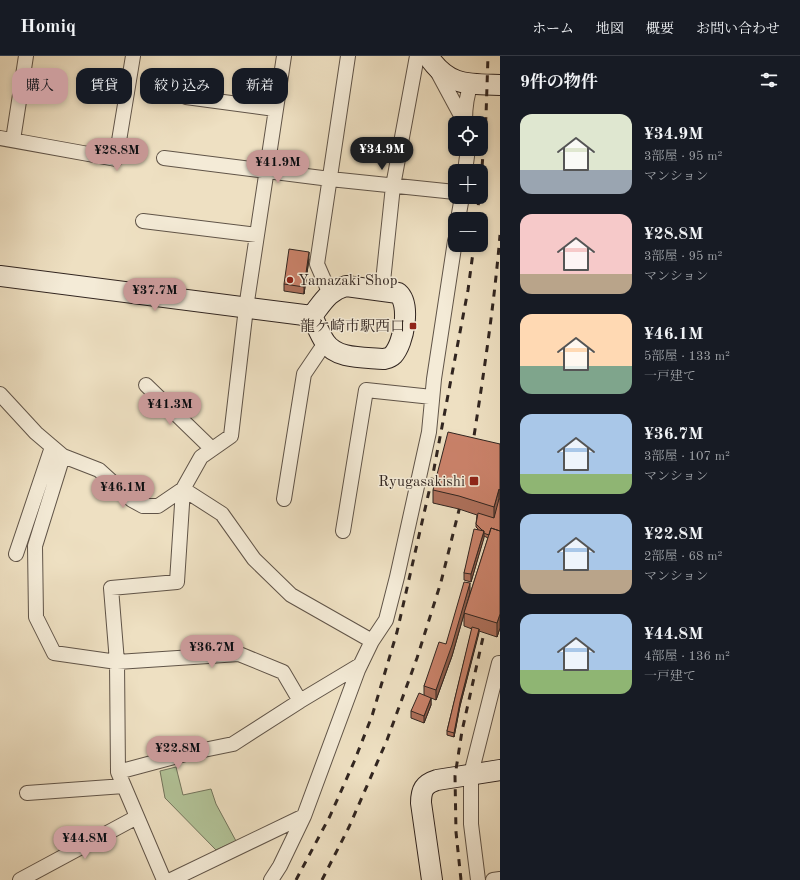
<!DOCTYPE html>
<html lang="ja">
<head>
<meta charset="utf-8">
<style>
  body { margin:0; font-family:"Old Standard TT","Noto Serif JP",serif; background:#20242c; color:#f1f3f6; height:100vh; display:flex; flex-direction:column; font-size:15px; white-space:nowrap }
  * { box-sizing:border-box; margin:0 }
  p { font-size:13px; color:#9ea1a6 }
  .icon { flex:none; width:22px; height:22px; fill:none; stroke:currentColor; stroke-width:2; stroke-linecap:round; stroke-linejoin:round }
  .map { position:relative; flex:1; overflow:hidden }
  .sheet { display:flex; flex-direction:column; background:#171b24; width:300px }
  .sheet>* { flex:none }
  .top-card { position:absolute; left:12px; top:12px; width:380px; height:36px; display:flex; gap:8px }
  .tools { position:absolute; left:448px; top:60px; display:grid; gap:8px }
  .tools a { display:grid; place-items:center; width:40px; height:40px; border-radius:8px; background:#171b24; box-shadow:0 2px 6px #0003; font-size:20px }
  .price { position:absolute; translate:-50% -34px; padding:0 9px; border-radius:14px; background:#c59692; color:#111; font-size:13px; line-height:26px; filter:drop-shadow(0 1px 2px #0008) }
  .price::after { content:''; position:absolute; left:50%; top:24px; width:12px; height:9px; margin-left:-6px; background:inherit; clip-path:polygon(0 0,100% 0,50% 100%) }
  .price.active { background:#222; color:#fff }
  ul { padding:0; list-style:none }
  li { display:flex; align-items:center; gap:12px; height:100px; padding:0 20px }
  li span { display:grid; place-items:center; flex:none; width:112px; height:80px; border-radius:12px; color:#555 }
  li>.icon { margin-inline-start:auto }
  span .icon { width:48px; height:48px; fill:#fffc; stroke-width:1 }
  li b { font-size:17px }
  h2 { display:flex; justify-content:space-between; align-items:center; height:48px; padding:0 20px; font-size:17px }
  .pill { padding:0 14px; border-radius:12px; background:#171b24; box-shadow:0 2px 6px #0003; font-size:14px; line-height:36px }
  .pill.active { background:#c59692; color:#111 }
  header { display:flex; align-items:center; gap:24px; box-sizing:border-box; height:56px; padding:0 20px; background:#171b24; border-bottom:1px solid #363941 }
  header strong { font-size:19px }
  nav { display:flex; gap:22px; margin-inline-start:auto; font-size:14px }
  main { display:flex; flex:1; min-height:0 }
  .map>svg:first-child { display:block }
  .green { fill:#b2c398; stroke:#72745c }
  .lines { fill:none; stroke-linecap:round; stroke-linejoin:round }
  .street-casing { stroke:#605448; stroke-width:16 }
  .secondary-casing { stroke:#312520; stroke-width:22 }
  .street { stroke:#f4ebd7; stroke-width:14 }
  .secondary { stroke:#f4ebd7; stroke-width:20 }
  .rail { stroke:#312520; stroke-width:3; stroke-dasharray:7 7; stroke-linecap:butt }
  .wall { fill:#ae705b; stroke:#312520 }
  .shaded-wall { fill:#8d5b4a; stroke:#312520 }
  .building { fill:#ca826a; stroke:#312520 }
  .poi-dot { fill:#8f2418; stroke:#f4ebd7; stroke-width:1.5 }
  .labels { text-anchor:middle; stroke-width:3; stroke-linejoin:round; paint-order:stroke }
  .poi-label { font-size:15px; fill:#312520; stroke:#f4ebd7; text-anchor:end }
</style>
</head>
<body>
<header>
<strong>Homiq</strong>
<nav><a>ホーム</a><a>地図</a><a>概要</a><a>お問い合わせ</a></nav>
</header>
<main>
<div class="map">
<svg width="500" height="824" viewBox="0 0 500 824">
  <rect width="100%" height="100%" fill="#eee0c2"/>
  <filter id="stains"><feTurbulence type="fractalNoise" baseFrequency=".005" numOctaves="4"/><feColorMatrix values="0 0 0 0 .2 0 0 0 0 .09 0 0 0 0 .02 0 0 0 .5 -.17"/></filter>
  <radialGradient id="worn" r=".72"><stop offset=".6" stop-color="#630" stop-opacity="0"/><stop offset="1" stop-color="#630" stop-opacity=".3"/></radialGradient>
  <!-- green -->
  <path class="green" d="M176 711 183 739 211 733 216 748 236 785 216 794 165 742 160 715Z"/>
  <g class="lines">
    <defs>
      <path id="street" d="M437 15 465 67
        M186 41 275 53
        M465 65C465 52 466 41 471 28
        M0 82 116 103 133 0
        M13 84 26 0
        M164 102 330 123 455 136
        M465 115 468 93
        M458 163 462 141
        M143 165 257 179
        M382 235 393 130 417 0
        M330 238 317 208 348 0
        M146 329 212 393
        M0 338 36 377 63 400 99 414 132 444 143 450H158L183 433
        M63 400 35 490 36 561 54 597 117 606 239 598 283 616 300 645
        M183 433 222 458 254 503 291 539 372 585
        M284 443 304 318 325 287
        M343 475 366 334 432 341
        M16 498 52 391
        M118 716 189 697 233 688 300 645 360 609
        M27 737 124 730
        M20 824 137 761
        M164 824 118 716 117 606 111 532 177 526 183 433 201 401 231 380 246 252 284 0
        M171 824 304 760
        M271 824 280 810 304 760 358 614 372 585 386 564 397 521 429 376 434 323 455 185
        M478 824 471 768V718L499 607H500
        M493 824 500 823"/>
      <path id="secondary" d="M428 0C448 30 467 28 500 29
        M0 220 312 260
        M346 230 398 237C411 248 404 287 393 299 390 302 388 302 384 303 365 301 337 304 325 286 320 279 316 268 312 260 323 246 328 235 346 230Z
        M432 824 421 747C421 734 424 728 437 724L500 714"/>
    </defs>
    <!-- street casing -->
    <use href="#street" class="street-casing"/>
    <!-- secondary casing -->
    <use href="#secondary" class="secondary-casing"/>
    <!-- street -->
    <use href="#street" class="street"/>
    <!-- secondary -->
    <use href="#secondary" class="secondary"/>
    <!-- rail -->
    <path class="rail" d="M481 124 486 60 488 0
      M477 163 479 141
      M472 393C483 322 494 251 500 179
      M296 824 330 760 354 706 372 660 397 576 433 418 468 234 474 189
      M322 824 349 771 387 684 417 602 441 526 462 442
      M461 824 456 776 455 720 462 675 484 577"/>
  </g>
  <!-- wall -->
  <path class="wall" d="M309 203 304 238 284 235V228Z
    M500 388V572L497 581 479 575 460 650 454 681 447 679V675L472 573 464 570V557L488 482 484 480 471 526 464 524V517L478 473 476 471V468L477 459 459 453 433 447V434Z
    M470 537 452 600 436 644 431 642V649L424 667 411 662V655L424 639V630L446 588Z"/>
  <!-- shaded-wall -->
  <path class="shaded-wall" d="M309 196V203L304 238V231Z
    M499 433V446L494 465V451Z
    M484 475V482L471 526V518Z
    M470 527V537L452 600 436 644V634Z
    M500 558V572L497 581V567Z
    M479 573V577L460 650 454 681V677L460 646Z
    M431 642V649L424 667V660Z"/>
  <!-- building -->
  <path class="building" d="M289 193 309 196 304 231 284 228Z
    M448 376 500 388V434L499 433 494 451 459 440 433 434Z
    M499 443H500V475L491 472 489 479 486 478 484 477V475L482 474 476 468 478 457 494 462Z
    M491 472 500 475V558L497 567 464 557Z
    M474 473 484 475 471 518 464 517Z
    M464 526 470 527 452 589 436 634 424 630 439 586 446 588Z
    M472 571 479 573 460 646 454 677 447 675Z
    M419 637 431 642 424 660 411 655Z"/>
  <!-- markers -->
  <g class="poi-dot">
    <circle cx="290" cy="224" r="4"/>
    <rect x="409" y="266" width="8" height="8" rx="2"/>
    <rect x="469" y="420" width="10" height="10" rx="2"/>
  </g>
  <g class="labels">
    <!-- poi labels -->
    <g class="poi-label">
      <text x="298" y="229" text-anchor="start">Yamazaki Shop</text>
      <text x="405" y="275">龍ケ崎市駅西口</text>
      <text x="465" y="430">Ryugasakishi</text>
    </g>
  </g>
  <rect width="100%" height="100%" filter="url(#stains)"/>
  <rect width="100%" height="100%" fill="url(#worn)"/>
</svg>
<div class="tools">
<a><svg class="icon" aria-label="locate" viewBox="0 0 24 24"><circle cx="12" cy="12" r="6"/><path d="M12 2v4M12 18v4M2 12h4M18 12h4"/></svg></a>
<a>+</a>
<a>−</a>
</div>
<b class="price active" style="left:382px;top:115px">¥34.9M</b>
<b class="price" style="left:117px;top:116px">¥28.8M</b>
<b class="price" style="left:278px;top:128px">¥41.9M</b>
<b class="price" style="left:155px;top:256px">¥37.7M</b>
<b class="price" style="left:170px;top:370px">¥41.3M</b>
<b class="price" style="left:123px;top:453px">¥46.1M</b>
<b class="price" style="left:212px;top:613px">¥36.7M</b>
<b class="price" style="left:178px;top:714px">¥22.8M</b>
<b class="price" style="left:85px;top:804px">¥44.8M</b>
<div class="top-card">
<a class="pill active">購入</a>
<a class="pill">賃貸</a>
<a class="pill">絞り込み</a>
<a class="pill">新着</a>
</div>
</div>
<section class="sheet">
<h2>9件の物件<svg class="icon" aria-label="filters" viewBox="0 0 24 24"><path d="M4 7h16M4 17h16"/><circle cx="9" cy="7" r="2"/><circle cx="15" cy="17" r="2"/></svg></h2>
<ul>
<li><span style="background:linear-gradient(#dfe7d0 70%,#9aa5b1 0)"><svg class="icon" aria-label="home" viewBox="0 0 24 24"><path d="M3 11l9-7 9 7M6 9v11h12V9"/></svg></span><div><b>¥34.9M</b><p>3部屋 · 95 m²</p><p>マンション</p></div></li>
<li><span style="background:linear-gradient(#f6c9c9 75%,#b9a48a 0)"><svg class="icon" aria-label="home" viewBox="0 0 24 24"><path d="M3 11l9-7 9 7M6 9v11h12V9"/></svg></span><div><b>¥28.8M</b><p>3部屋 · 95 m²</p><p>マンション</p></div></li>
<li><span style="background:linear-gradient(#ffd9b3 65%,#7fa58c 0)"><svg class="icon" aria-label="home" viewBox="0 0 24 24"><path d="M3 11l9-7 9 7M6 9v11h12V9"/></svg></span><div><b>¥46.1M</b><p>5部屋 · 133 m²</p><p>一戸建て</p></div></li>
<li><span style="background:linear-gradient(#a9c7e8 75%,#8fb573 0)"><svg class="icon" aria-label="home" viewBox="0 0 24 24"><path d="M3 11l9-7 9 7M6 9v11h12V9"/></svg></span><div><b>¥36.7M</b><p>3部屋 · 107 m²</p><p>マンション</p></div></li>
<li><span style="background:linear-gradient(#a9c7e8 70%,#b9a48a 0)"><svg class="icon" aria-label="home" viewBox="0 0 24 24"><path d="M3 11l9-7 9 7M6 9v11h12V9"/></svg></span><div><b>¥22.8M</b><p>2部屋 · 68 m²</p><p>マンション</p></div></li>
<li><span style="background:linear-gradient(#a9c7e8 70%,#8fb573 0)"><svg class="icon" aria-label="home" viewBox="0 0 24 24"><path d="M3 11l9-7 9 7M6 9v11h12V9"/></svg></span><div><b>¥44.8M</b><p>4部屋 · 136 m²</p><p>一戸建て</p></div></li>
</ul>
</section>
</main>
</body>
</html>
